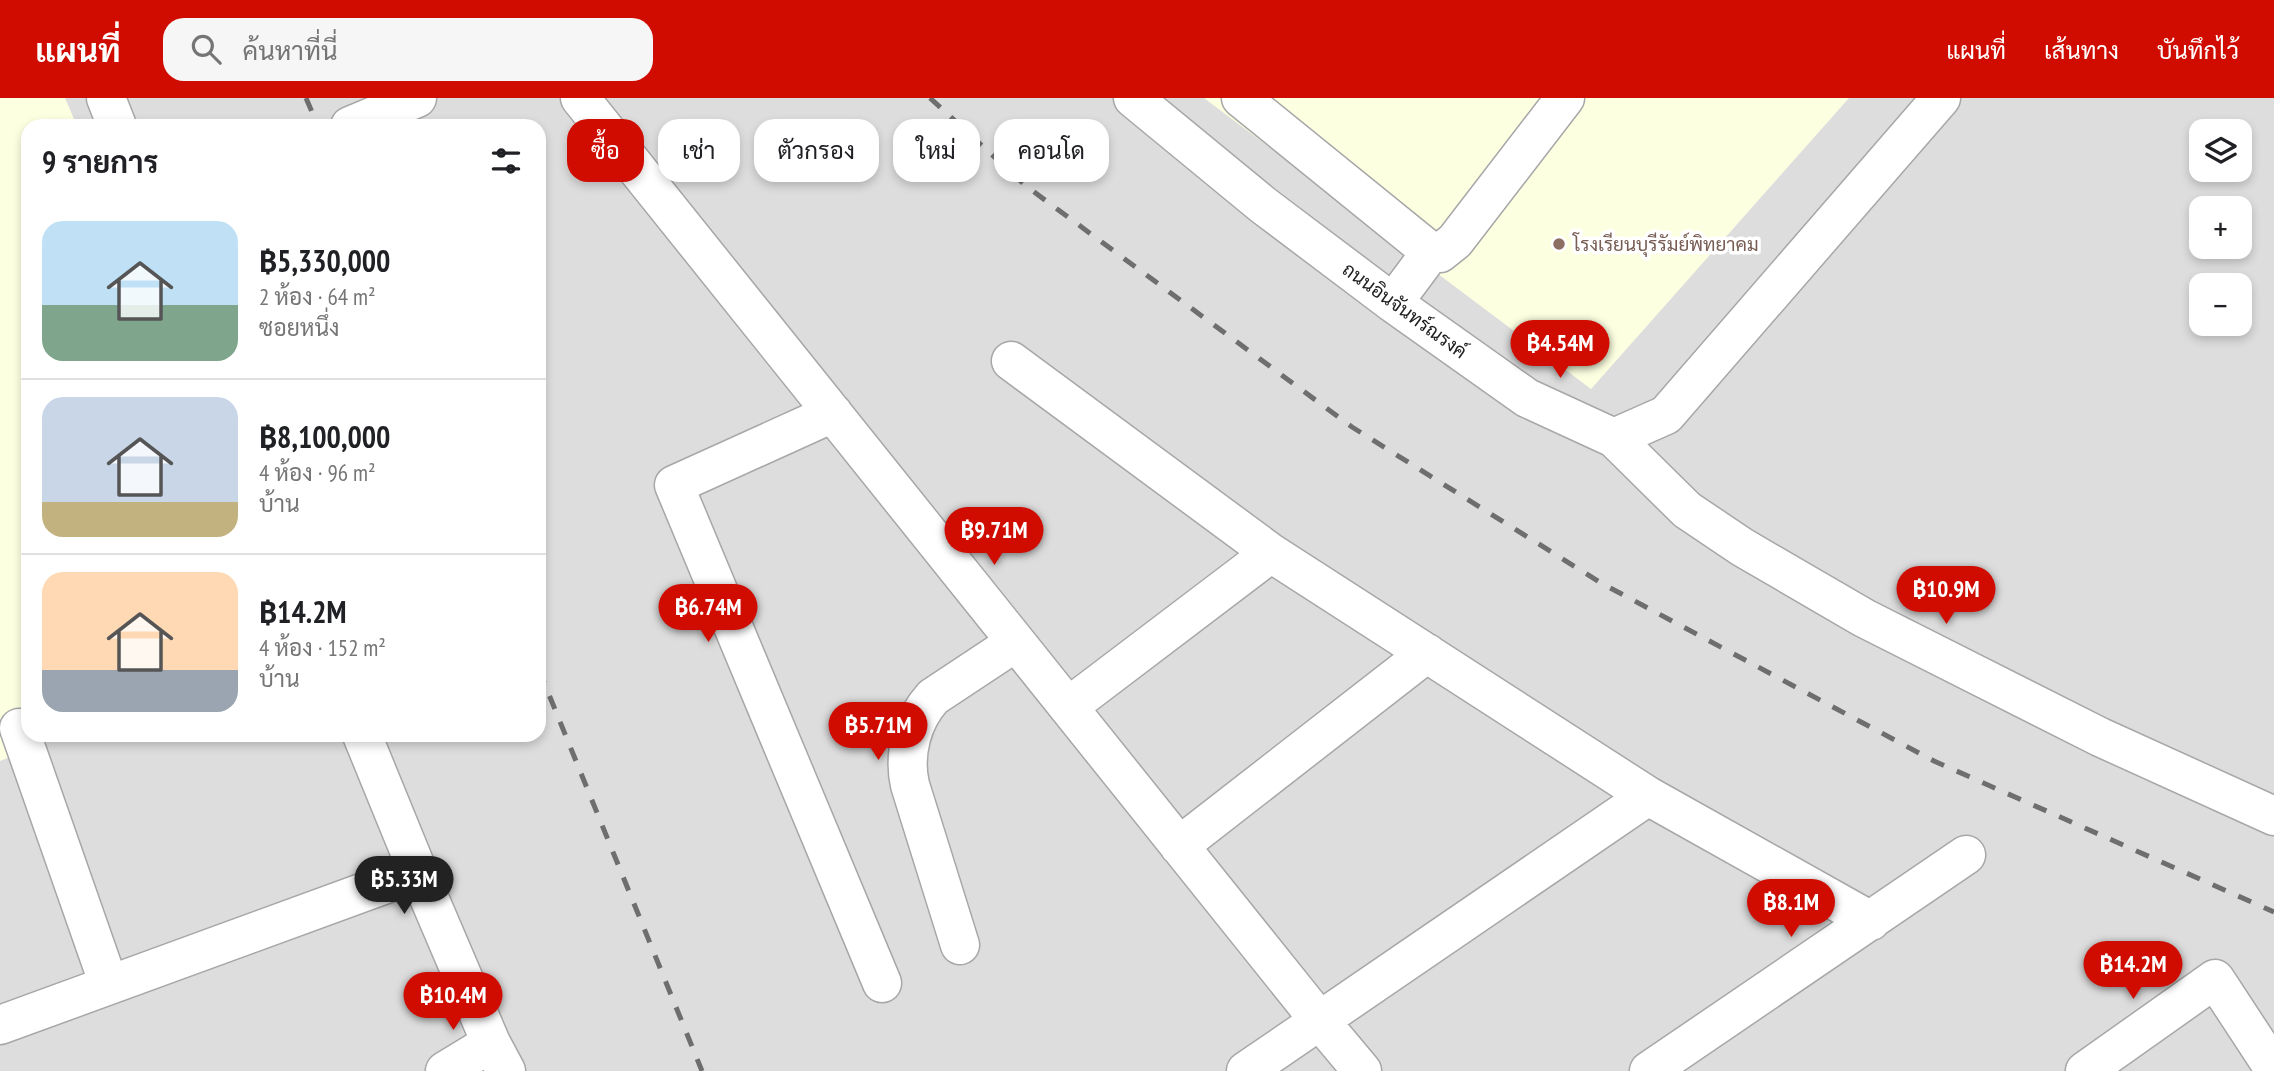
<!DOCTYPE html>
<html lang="th">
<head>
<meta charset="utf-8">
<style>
  body { margin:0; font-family:"PT Sans Narrow",Sarabun,sans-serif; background:#f6f6f6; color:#202124; height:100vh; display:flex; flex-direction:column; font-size:26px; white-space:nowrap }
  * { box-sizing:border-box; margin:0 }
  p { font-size:23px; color:#757577 }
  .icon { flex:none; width:38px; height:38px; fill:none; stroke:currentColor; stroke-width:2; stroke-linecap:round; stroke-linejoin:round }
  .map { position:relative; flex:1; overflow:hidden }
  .sheet { position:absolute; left:21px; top:21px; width:525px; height:623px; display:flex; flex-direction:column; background:#fff; border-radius:21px; box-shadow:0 4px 10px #0003 }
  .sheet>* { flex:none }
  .hud { position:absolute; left:567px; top:21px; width:665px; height:63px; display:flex; gap:14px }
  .buttons { position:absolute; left:2189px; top:21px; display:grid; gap:14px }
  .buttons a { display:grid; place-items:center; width:63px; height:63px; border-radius:14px; background:#fff; box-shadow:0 4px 10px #0003; font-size:35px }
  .price { position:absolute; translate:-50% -60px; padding:0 16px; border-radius:24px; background:#d00c00; color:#fff; font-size:23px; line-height:46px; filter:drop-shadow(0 2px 4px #0008) }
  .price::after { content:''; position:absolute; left:50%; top:42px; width:21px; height:16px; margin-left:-10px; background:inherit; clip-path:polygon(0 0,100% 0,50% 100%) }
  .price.active { background:#222; color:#fff }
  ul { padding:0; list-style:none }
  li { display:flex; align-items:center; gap:21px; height:175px; padding:0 21px }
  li+li { border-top:2px solid #e0e0e0 }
  li span { display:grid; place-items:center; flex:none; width:196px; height:140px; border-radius:21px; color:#555 }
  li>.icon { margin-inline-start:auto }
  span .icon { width:84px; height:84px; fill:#fffc; stroke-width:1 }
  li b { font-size:30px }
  h2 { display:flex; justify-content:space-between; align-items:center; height:84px; padding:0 21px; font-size:30px }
  .chip { padding:0 24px; border-radius:21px; background:#fff; box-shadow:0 4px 10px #0003; font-size:24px; line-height:63px }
  .chip.active { background:#d00c00; color:#fff }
  header { display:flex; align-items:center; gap:42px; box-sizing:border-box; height:98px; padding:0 35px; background:#d00c00; color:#fff }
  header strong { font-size:33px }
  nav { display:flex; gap:38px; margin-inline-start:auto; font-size:24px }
  .search { width:490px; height:63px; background:#f6f6f6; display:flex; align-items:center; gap:18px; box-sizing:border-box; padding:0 24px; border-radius:21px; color:#757577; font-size:26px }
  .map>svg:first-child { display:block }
  .residential { fill:#dedddd; fill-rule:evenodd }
  .education { fill:#fdffe1 }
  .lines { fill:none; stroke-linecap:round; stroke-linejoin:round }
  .minor-casing { stroke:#a7a7a7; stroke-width:41 }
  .minor { stroke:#fff; stroke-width:38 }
  .rail { stroke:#6e6e6e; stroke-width:5; stroke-dasharray:14 14; stroke-linecap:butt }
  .education-dot { fill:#8d6e63; stroke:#fff; stroke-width:2.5 }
  .labels { text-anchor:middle; stroke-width:7; stroke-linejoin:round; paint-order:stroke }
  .education-label { font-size:19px; fill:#785e54; stroke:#fff; text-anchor:start }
  .street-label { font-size:19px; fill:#202020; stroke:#fff }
</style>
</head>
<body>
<header>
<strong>แผนที่</strong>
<div class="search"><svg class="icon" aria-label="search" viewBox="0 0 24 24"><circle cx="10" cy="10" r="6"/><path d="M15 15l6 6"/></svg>ค้นหาที่นี่</div>
<nav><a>แผนที่</a><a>เส้นทาง</a><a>บันทึกไว้</a></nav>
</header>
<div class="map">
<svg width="2274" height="973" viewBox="0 0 2274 973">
  <rect width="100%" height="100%" fill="#f1eee7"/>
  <!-- residential -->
  <path class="residential" d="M0 0H2274V973H0ZM28 28H539V637H28ZM2202 33H2240V72H2202ZM2202 110H2240V149H2202ZM2202 187H2240V226H2202Z"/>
  <!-- education -->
  <path class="education" d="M0 0H65L77 28H28V637H65L0 663Z
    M1204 0H1849L1591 291Z"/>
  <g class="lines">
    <defs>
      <path id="minor" d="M106 0 117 28
        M580 0 1311 912 1362 973
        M1133 0 1263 107 1393 205 1527 300 1614 340 1666 317 1941 0
        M1241 0 1431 154 1393 205
        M350 28 417 0
        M1431 154 1440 155 1455 143 1565 0
        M1011 263 1271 455 1648 698 1871 823
        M833 315 674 387 882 885
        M1614 340 1687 412 1742 449 1864 520 2100 639 2274 718
        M1068 609 1271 455
        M19 630 109 887
        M362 637 418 774 491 945 506 973
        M1179 748 1427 555
        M960 847 910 687C903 656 912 622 933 599L1016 544
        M0 927 386 786
        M445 973 491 945
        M1246 973 1648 698
        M1649 973 1966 757
        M2085 973 2215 881 2274 971"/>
    </defs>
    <!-- minor casing -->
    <use href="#minor" class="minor-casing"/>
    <!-- minor -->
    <use href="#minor" class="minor"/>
    <!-- rail -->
    <path class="rail" d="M306 0 318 28
      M930 0 1026 88 1352 329 1601 485 1934 663 2274 814
      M539 572 702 973"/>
  </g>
  <!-- markers -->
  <circle class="education-dot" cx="1559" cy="146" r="7"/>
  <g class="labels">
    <!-- education labels -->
    <g class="education-label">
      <text x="1573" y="153">โรงเรียนบุรีรัมย์พิทยาคม</text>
    </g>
    <!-- street labels -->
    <g class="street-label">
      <text transform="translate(1405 212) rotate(36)" y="7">ถนนอินจันทร์ณรงค์</text>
    </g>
  </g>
</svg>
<div class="buttons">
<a><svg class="icon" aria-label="layers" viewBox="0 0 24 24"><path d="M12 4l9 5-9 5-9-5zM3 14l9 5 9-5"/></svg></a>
<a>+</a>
<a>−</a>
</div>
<b class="price" style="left:1560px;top:282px">฿4.54M</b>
<b class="price" style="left:994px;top:469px">฿9.71M</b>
<b class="price" style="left:1946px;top:528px">฿10.9M</b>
<b class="price" style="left:708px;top:546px">฿6.74M</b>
<b class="price" style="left:878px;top:664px">฿5.71M</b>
<b class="price active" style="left:404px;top:818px">฿5.33M</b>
<b class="price" style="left:1791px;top:841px">฿8.1M</b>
<b class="price" style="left:2133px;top:903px">฿14.2M</b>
<b class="price" style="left:453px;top:934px">฿10.4M</b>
<div class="hud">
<a class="chip active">ซื้อ</a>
<a class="chip">เช่า</a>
<a class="chip">ตัวกรอง</a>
<a class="chip">ใหม่</a>
<a class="chip">คอนโด</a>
</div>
<section class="sheet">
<h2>9 รายการ<svg class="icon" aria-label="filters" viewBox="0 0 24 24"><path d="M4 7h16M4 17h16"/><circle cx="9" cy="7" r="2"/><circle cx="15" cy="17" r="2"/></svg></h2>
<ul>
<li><span style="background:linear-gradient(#bfe0f5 60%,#7fa58c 0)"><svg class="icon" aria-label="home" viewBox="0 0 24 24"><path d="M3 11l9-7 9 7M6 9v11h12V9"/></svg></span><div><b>฿5,330,000</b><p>2 ห้อง · 64 m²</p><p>ซอยหนึ่ง</p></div></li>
<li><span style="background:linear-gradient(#c9d6e8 75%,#c2b280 0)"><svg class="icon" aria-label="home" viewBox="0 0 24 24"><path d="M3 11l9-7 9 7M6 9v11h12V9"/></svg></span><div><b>฿8,100,000</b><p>4 ห้อง · 96 m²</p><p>บ้าน</p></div></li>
<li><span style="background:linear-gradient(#ffd9b3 70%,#9aa5b1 0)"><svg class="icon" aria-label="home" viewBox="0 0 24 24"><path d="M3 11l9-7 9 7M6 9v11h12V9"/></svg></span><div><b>฿14.2M</b><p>4 ห้อง · 152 m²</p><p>บ้าน</p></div></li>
</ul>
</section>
</div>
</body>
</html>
